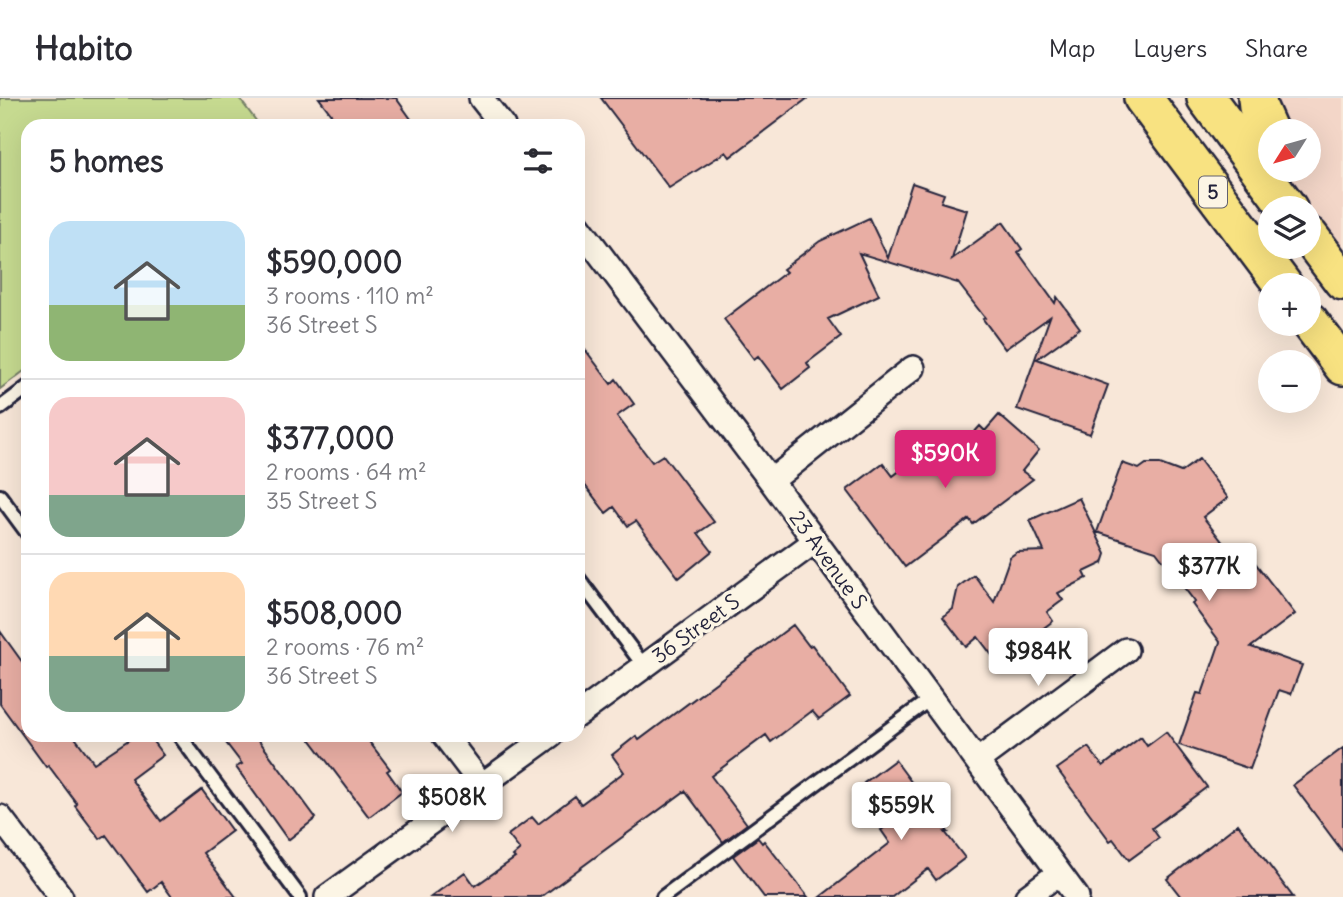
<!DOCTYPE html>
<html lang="en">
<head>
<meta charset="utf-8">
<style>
  body { margin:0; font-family:Delius,sans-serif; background:#f2f2f3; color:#2b2b33; height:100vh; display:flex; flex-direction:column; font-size:26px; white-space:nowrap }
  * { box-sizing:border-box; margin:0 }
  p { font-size:23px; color:#7c7c81 }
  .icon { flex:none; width:38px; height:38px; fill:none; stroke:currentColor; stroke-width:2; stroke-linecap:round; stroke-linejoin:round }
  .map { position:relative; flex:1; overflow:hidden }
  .sheet { position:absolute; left:21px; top:21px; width:564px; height:623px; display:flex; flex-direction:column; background:#fff; border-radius:21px; box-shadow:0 7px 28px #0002 }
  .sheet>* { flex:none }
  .needle { width:46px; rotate:233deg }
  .controls { position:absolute; left:1258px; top:21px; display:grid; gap:14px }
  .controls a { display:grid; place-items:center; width:63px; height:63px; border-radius:50%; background:#fff; box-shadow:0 7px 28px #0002; font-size:35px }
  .price { position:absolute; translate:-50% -60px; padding:0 16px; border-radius:7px; background:#fff; color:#222; font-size:23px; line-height:46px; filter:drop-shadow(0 2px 4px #0008) }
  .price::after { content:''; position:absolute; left:50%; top:42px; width:21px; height:16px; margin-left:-10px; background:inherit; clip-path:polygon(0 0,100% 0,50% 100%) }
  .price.active { background:#db2777; color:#fff }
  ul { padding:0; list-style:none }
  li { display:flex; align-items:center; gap:21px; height:175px; padding:0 28px }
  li+li { border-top:2px solid #e1e1e2 }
  li span { display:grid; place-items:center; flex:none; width:196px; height:140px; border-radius:21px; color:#555 }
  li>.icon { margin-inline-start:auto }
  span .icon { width:84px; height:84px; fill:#fffc; stroke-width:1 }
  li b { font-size:30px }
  h2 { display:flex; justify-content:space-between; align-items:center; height:84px; padding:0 28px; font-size:30px }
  header { display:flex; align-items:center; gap:42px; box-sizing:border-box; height:98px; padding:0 35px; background:#fff; border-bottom:2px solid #e1e1e2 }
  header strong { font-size:33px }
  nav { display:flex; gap:38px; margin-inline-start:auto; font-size:24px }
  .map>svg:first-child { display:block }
  .built { fill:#f3d6c8 }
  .green { fill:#c6da90; stroke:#747e66; stroke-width:2 }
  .building { fill:#e8aea4; stroke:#22223b; stroke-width:2 }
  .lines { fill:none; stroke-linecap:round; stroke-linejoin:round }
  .lane-casing { stroke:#22223b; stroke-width:18 }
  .street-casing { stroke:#22223b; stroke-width:28 }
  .primary-casing { stroke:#22223b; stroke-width:42 }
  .lane { stroke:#fcf5e5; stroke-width:12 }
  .street { stroke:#fcf5e5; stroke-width:23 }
  .primary { stroke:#f8e281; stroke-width:37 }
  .labels { text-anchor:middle; stroke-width:7; stroke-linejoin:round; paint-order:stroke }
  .shield { fill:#fcf5e5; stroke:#63616e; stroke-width:2 }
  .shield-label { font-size:19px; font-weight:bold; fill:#22223b }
  .street-label { font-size:21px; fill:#22223b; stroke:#fcf5e5 }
</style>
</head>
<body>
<header>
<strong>Habito</strong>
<nav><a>Map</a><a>Layers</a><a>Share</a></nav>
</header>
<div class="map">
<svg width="1343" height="799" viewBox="0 0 1343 799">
  <rect width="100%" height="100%" fill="#f8e7d8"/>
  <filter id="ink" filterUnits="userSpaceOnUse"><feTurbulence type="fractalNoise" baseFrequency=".0143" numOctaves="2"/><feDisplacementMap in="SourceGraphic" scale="14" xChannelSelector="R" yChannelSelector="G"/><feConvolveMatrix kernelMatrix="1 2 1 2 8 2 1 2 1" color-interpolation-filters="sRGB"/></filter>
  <g filter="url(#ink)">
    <!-- built -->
    <path class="built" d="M1257 0H1343V183L1309 122V110H1304L1286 72H1309V33H1270Z"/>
    <!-- green -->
    <path class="green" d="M0 0H239L260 28H28V270L0 291Z"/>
    <!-- building -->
    <path class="building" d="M319 0H396L416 28H340Z
      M601 0H808L730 59 726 54 669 90Z
      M912 85 944 96 941 104 967 112 952 161 1003 124 1022 151 1018 154 1055 205 1057 199 1080 230 1037 261 1108 287 1090 336 1017 311 1050 219 1005 251 983 221 985 220 958 185 859 155 879 197 828 221 841 239 807 265 810 270 783 291 758 258 754 261 724 221 786 174 783 171 820 143 869 120 888 160Z
      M578 242 611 286 616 281 634 306 617 318 652 364 663 357 714 424 698 435 712 453 679 480 636 423 628 428 614 409 606 415 578 378Z
      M999 317 1039 352 1022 373 1033 381 973 426 969 421 905 469 847 392 883 365 893 378 924 354 939 374 980 328 985 333Z
      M1199 361 1228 400 1203 419 1242 469 1252 461 1295 516 1251 549 1302 567 1291 596 1279 592 1250 671 1179 647 1197 595 1202 596 1220 544 1192 506 1195 504 1156 453 1097 434 1122 365 1139 371 1146 366H1160L1181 374Z
      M1079 400 1106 456 1103 465 1084 474 1087 480 1058 495 1063 502 1047 514 1053 523 1025 544 1031 553 1004 573 978 539 966 549 943 519 953 511 958 489 974 477 994 504 1010 459 1017 454 1044 453 1030 422Z
      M793 527 809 548 812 547 850 598 819 621 812 613 771 644 766 637 711 678 747 726 723 744 685 693 541 799H431L465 774 475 788 515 760 513 758 520 752 508 737 532 719 538 726 575 698 581 706 624 674 612 657 636 638 639 642Z
      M0 533 28 572V637H73L94 665 136 637H148L163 657 131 681 161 723 202 692 232 733 203 755 236 799H172L161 784 148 794 106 737 100 741 75 708 77 706 48 667 46 669 0 606Z
      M1166 634 1207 689 1152 730 1159 740 1129 762 1113 741 1110 743 1057 671 1088 649 1103 668 1141 639 1147 648Z
      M220 637H255L316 720 288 742 236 669 242 666Z
      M307 637H364L390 671 387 673 402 694 369 719Z
      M1343 650V754L1293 687Z
      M895 662 948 734H945L965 760 936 782 928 771 892 799H820L890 745 881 732 893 724 864 685Z
      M1238 726 1293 799H1181L1167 781Z
      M758 740 762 745 764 743 808 799H764L733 758Z"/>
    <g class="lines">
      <defs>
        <path id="lane" d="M0 310 28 289
          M0 398 28 436
          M578 480 644 568
          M179 637 300 799
          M663 799 930 601"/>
        <path id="street" d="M481 0 503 28
          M578 127 771 383 1077 799
          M771 383 913 270
          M578 617 814 444
          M444 637 482 687
          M977 663 1126 552
          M0 719 61 799
          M327 799 551 637
          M1027 799 1059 775"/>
        <path id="primary" d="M1143 0 1283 187
          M1206 0 1288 110
          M1257 0 1258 9 1270 36
          M1309 138 1343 183
          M1309 223 1343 268"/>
      </defs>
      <!-- lane casing -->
      <use href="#lane" class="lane-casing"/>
      <!-- street casing -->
      <use href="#street" class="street-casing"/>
      <!-- primary casing -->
      <use href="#primary" class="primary-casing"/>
      <!-- lane -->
      <use href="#lane" class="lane"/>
      <!-- street -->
      <use href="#street" class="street"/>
      <!-- primary -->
      <use href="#primary" class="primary"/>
    </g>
  </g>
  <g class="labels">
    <!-- shield labels -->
    <rect class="shield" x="1199" y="78.5" width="28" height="31" rx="5"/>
    <g class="shield-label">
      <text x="1213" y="101">5</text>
    </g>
    <!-- street labels -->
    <g class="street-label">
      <text transform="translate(828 462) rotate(54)" y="7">23 Avenue S</text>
      <text transform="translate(696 531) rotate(-36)" y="7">36 Street S</text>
    </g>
  </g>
</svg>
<div class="controls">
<a><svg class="needle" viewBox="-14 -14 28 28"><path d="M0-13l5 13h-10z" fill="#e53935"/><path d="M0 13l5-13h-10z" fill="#7c7c81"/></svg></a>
<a><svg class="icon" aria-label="layers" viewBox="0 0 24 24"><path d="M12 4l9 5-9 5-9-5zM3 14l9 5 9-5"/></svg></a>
<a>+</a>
<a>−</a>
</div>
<b class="price active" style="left:945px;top:392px">$590K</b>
<b class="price" style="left:1209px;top:505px">$377K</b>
<b class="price" style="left:1038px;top:590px">$984K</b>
<b class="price" style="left:452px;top:736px">$508K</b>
<b class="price" style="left:901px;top:744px">$559K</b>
<section class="sheet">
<h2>5 homes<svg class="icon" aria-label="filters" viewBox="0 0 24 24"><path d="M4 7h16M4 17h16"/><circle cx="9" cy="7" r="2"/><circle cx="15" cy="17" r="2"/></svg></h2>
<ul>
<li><span style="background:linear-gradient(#bfe0f5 60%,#8fb573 0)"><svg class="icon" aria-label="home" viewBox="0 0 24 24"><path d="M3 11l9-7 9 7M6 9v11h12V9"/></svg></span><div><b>$590,000</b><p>3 rooms · 110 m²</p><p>36 Street S</p></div></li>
<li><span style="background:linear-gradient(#f6c9c9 70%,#7fa58c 0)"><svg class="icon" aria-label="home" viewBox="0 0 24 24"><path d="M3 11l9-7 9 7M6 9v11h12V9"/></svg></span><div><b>$377,000</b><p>2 rooms · 64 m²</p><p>35 Street S</p></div></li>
<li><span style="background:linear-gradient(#ffd9b3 60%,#7fa58c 0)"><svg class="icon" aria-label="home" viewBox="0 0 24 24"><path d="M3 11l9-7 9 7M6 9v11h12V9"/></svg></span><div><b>$508,000</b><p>2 rooms · 76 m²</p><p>36 Street S</p></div></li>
</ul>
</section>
</div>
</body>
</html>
